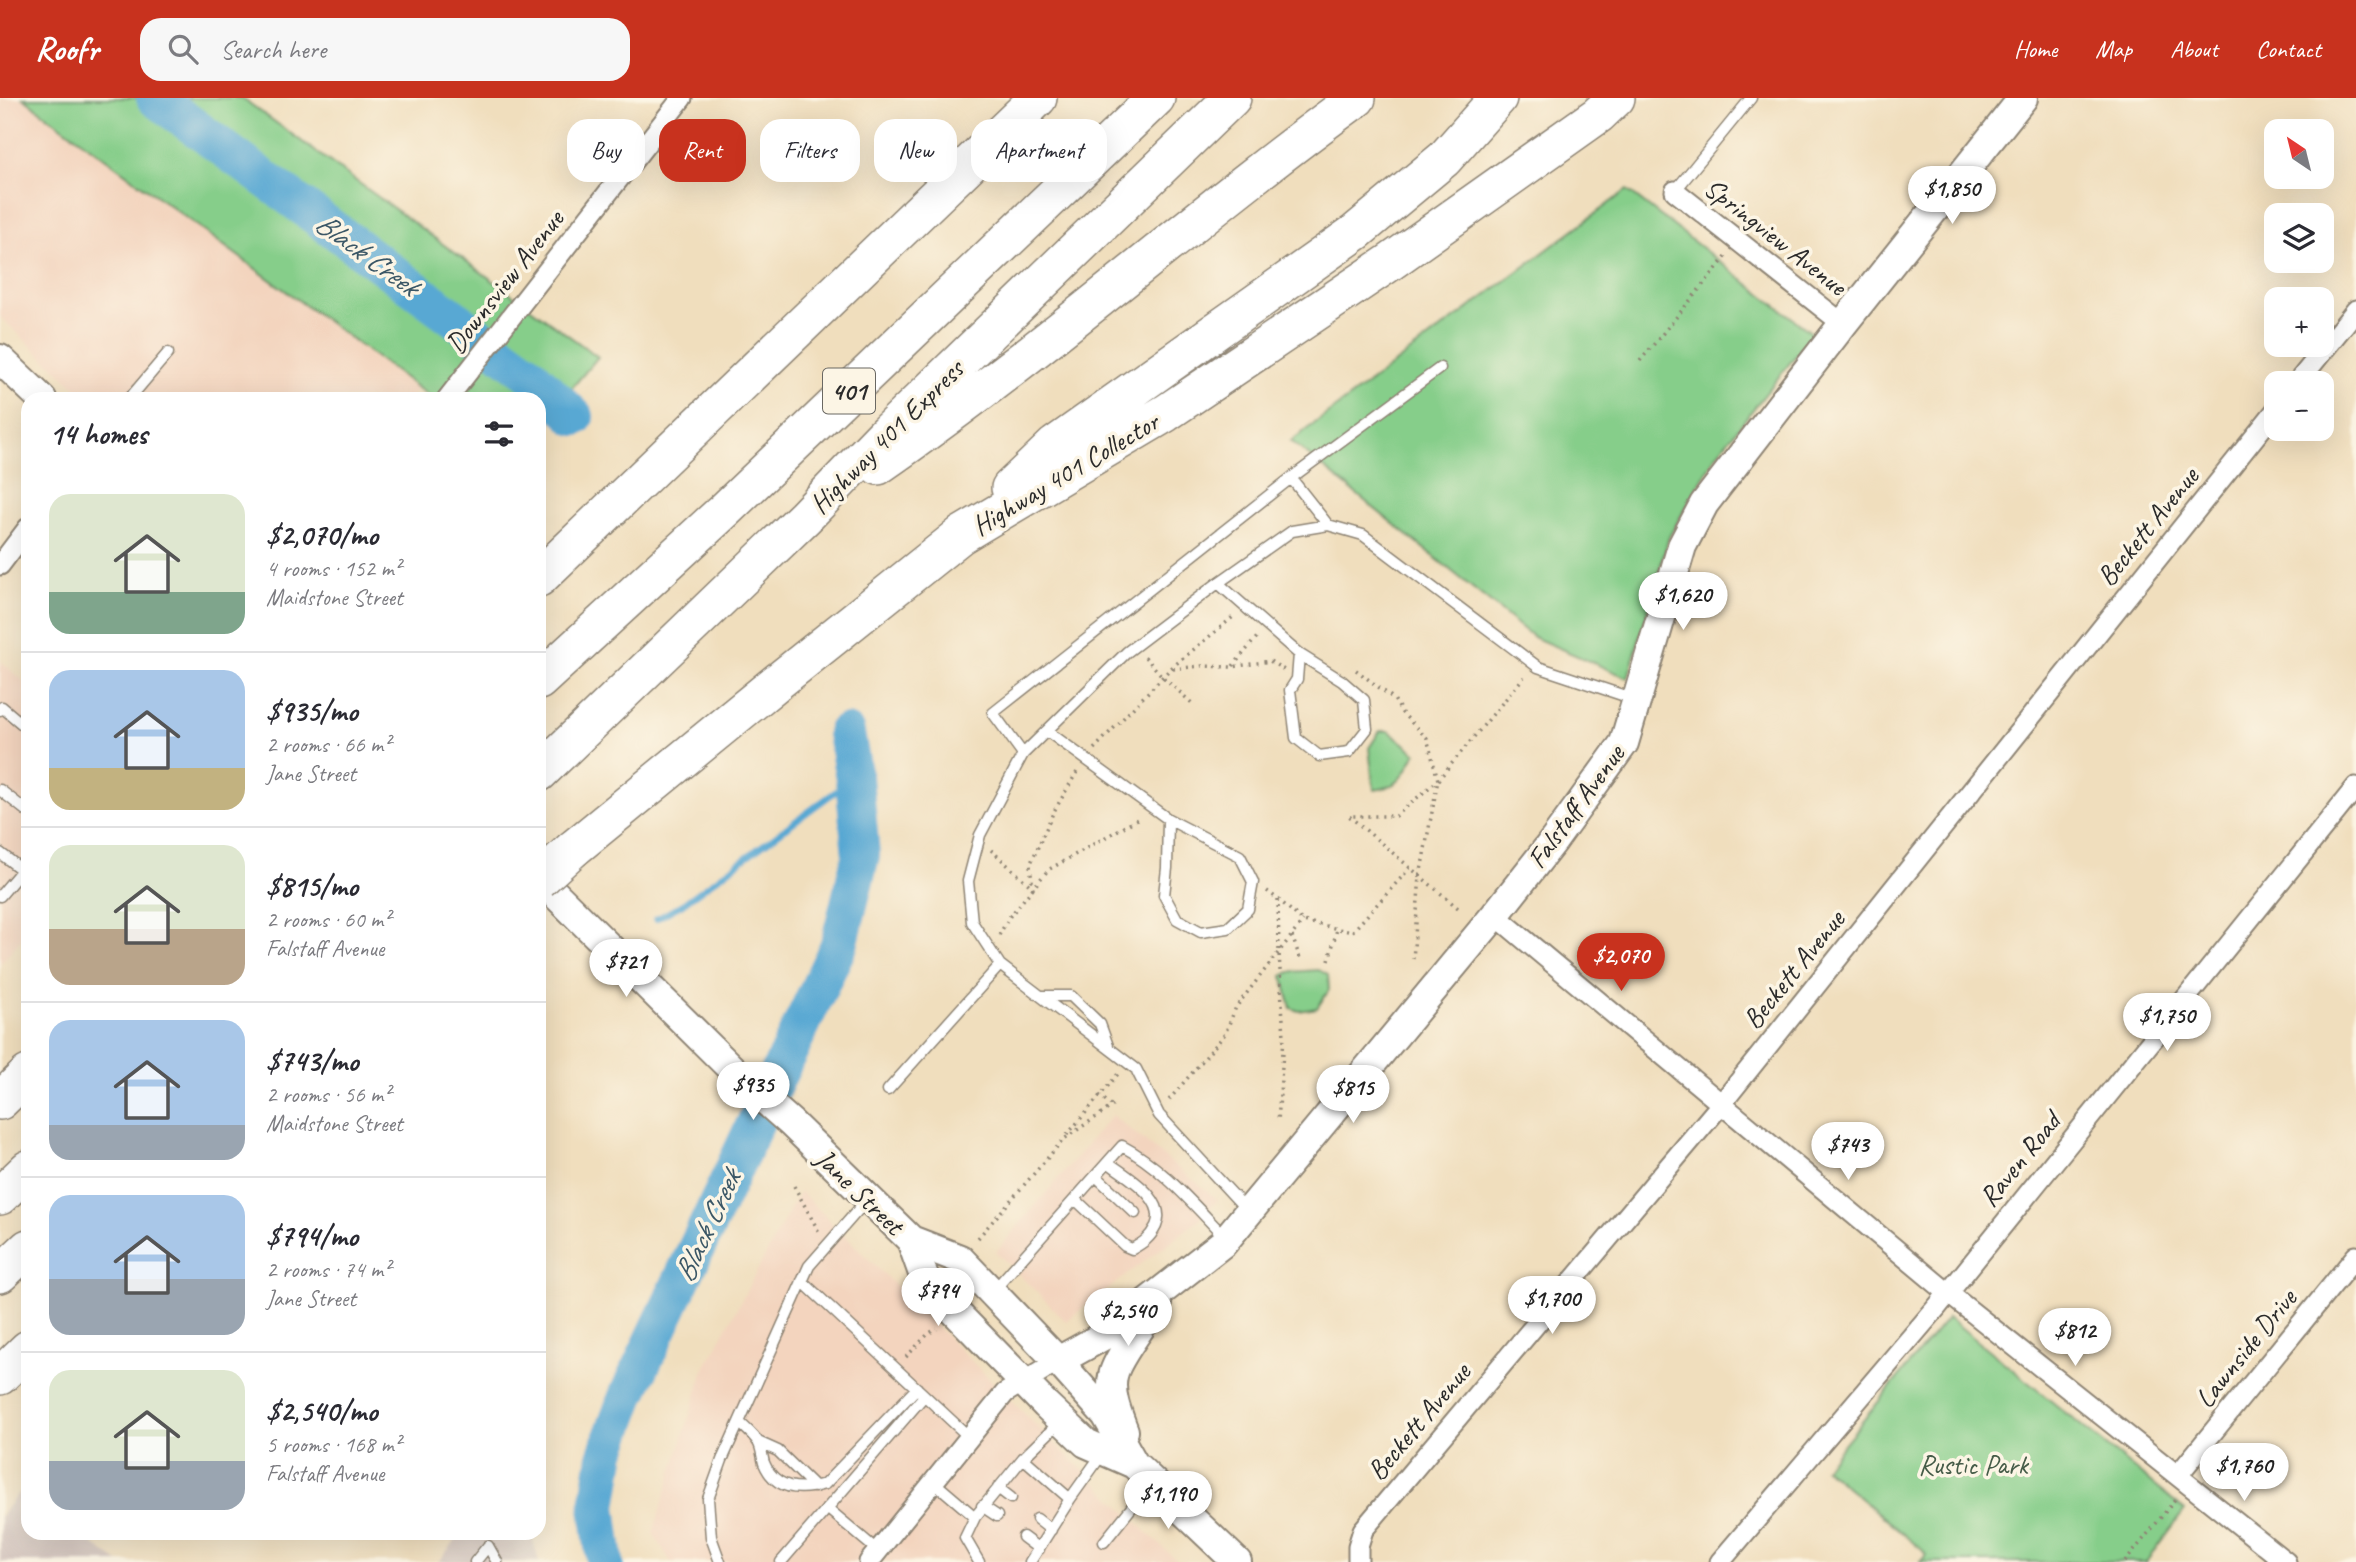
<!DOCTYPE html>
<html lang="en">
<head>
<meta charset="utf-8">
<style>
  body { margin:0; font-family:Caveat,sans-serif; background:#f7f7f7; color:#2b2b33; height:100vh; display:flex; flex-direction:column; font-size:26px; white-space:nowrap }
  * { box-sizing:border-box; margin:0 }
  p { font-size:23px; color:#7c7c81 }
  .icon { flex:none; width:38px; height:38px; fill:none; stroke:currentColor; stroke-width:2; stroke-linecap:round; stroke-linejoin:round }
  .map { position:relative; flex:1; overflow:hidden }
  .panel { position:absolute; left:21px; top:294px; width:525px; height:1148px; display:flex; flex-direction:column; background:#fff; border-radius:21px; box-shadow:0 7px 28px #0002 }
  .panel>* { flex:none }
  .hud { position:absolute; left:567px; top:21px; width:665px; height:63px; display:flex; gap:14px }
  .needle { width:46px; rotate:325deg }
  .tools { position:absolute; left:2264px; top:21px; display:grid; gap:14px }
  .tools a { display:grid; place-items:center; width:70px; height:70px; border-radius:14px; background:#fff; box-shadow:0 7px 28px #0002; font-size:35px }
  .price { position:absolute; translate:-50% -60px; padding:0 16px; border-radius:24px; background:#fff; color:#222; font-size:23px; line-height:46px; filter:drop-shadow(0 2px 4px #0008) }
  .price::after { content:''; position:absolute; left:50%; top:42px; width:21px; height:16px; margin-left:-10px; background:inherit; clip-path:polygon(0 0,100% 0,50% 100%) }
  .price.selected { background:#c8321e; color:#fff }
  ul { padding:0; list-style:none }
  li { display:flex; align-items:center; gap:21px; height:175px; padding:0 28px }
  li+li { border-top:2px solid #e1e1e2 }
  li span { display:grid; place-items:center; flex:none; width:196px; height:140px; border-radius:21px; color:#555 }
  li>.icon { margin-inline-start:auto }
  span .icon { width:84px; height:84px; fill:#fffc; stroke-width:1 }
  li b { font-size:30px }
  h2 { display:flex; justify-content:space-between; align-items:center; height:84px; padding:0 28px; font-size:30px }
  .pill { padding:0 24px; border-radius:21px; background:#fff; box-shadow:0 7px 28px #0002; font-size:24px; line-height:63px }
  .pill.selected { background:#c8321e; color:#fff }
  header { display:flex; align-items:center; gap:42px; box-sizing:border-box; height:98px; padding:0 35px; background:#c8321e; color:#fff }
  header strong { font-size:33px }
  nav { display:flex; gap:38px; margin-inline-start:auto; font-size:24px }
  .search { width:490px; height:63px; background:#f7f7f7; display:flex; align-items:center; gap:18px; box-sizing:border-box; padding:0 24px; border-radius:21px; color:#7c7c81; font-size:26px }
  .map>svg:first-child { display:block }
  .built { fill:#f3d4be }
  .industrial { fill:#cfc0ba }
  .green { fill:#86ce8a; stroke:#587c5a; stroke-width:2 }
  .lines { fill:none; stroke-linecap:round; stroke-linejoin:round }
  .stream { stroke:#59a8d3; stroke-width:6 }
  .river { stroke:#59a8d3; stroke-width:38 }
  .lane-casing { stroke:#8e8474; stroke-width:13 }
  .street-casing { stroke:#8e8474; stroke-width:23 }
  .secondary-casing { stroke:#8e8474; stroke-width:32 }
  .highway-casing { stroke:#8e8474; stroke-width:40 }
  .path { stroke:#8e8474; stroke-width:3.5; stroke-dasharray:2 5; stroke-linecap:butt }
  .lane { stroke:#fff; stroke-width:10 }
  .street { stroke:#fff; stroke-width:19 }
  .secondary { stroke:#fff; stroke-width:28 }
  .highway { stroke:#fff; stroke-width:37 }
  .highway-bridge-casing { stroke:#8e8474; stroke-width:40; stroke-linecap:butt }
  .highway-bridge { stroke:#fff; stroke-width:37 }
  .labels { text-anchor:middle; stroke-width:7; stroke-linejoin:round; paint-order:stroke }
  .shield { fill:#fcf5e5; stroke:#6a6863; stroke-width:2 }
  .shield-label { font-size:26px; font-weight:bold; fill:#2b2b2b }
  .street-label { font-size:28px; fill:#2b2b2b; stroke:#fcf5e5 }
  .park-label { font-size:28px; fill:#465c48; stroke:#fcf5e5 }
  .water-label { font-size:30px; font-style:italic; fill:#3b5766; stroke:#fcf5e5 }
</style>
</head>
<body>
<header>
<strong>Roofr</strong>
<div class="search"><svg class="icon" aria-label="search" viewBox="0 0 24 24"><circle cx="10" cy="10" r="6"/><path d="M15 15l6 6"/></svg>Search here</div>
<nav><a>Home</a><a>Map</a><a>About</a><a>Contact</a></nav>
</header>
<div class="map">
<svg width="2356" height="1464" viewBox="0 0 2356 1464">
  <rect width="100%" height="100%" fill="#fcf5e5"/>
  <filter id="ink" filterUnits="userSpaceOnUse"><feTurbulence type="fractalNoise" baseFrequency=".0143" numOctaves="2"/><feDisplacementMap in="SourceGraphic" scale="14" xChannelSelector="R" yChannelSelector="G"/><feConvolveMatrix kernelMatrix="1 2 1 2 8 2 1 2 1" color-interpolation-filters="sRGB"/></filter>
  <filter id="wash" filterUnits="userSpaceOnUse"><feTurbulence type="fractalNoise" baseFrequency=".00686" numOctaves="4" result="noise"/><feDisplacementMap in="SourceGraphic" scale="28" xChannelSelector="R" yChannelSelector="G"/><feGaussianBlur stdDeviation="1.57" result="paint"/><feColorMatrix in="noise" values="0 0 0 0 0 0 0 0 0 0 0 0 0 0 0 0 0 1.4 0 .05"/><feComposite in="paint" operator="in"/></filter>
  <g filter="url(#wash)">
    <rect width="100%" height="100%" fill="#f0debd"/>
    <!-- built -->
    <path class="built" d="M0 0H23L417 291 410 301H88L0 219Z
      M0 563 28 587V833L0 866Z
      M1112 1017 1218 1102 1195 1125 1066 1223 996 1154Z
      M800 1093 1040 1331 1178 1464H671L653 1435 704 1272Z"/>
    <!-- industrial -->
    <path class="industrial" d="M19 1394 28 1400V1435H77L119 1464H0V1419Z
      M462 1435H531L539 1464H438Z"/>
    <!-- green -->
    <path class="green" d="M23 0H242L598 259 539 329V301H433Z
      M1627 92 1813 236 1715 359 1669 439 1628 580 1533 539 1291 343Z
      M1380 633H1389L1416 655C1403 677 1402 689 1374 692L1369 650Z
      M1319 872 1328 877 1329 892 1317 910 1299 913 1291 910 1283 878 1290 874Z
      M1948 1219 2185 1412 2146 1464H1920L1927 1456 1824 1370Z"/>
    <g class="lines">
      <!-- stream -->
      <path class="stream" d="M656 821 681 807 854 680"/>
      <!-- river -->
      <path class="river" d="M155 0 529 275 575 319
        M605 1464 598 1408 607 1353 628 1296 839 847 861 757 854 680 846 635"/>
    </g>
  </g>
  <g filter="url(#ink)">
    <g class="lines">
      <defs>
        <path id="lane" d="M1675 93 1751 0
          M129 301 168 255
          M1328 427 1291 380 1440 270
          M1218 485 1299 556 1342 583 1364 602 1367 631 1349 654 1319 658 1296 640 1290 592 1297 581 1299 556
          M0 612 2 609 28 631
          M1047 633 1168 721 1240 758 1253 784 1248 811 1228 830 1201 834 1177 821 1164 797 1167 770 1168 721
          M1023 656 993 615 1291 380
          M0 692 28 714
          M0 755 22 772 0 798
          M1041 898H1071L1100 926 1108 948
          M888 992 1000 867
          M1097 1079 1135 1115
          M1076 1102 1125 1148 1132 1151C1143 1145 1150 1140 1156 1128 1168 1101 1127 1079 1109 1065
          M1246 1111 1159 1017 1136 971 1000 867 972 824 968 783 980 737 1023 656 1127 554 1218 485 1292 433 1328 427 1363 437 1538 569 1634 601
          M802 1183 969 1339
          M995 1191 1122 1048C1162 1069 1193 1106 1224 1138
          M739 1324C745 1330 754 1337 758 1344 762 1350 762 1359 764 1365 775 1392 800 1393 825 1386L917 1290
          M758 1344 778 1353 815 1389
          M1023 1360 1070 1401 1030 1464
          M934 1384 975 1419 1023 1360 1060 1324
          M998 1390 1011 1400
          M1070 1401 1102 1356
          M982 1408 997 1418
          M827 1410 878 1453
          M975 1419 965 1440 979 1464
          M1037 1421 1051 1432
          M1023 1439 1039 1451
          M1104 1444 1152 1384
          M475 1464 488 1448 497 1464
          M720 1464 711 1439 708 1401 722 1362 809 1168 866 1103
          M781 1464 924 1298"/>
        <path id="street" d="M1675 93 1843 226
          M2297 285 2356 212
          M447 301 682 0
          M0 467 28 430
          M1495 817 1948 1195 2286 1464
          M2178 1377 2356 1158
          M869 1464 1005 1295 1058 1263
          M1358 1464V1448L1363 1432 1722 1005 2277 311
          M1720 1464 1937 1209 2356 689"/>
        <path id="secondary" d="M0 261 42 301
          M539 780 747 986 791 1025 911 1142 960 1161 1058 1263 1106 1317 1134 1366 1237 1464
          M911 1142 926 1184 1046 1307 1086 1345 1134 1366
          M1058 1263 1105 1237 1223 1145 1495 817 1554 742 1624 645 1682 448 1704 406 1843 226 2023 0
          M1124 1333C1118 1317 1109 1296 1113 1278 1116 1261 1146 1222 1157 1206"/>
        <path id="highway" d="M878 368C1044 254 1194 118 1357 0
          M1010 390 1055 347 1356 134 1444 61 1498 0
          M539 480 1038 0
          M539 583 726 411 1156 0
          M539 675 805 419 887 334 1232 0
          M573 751 776 585 961 437 1166 315 1389 165 1598 17 1616 0
          M0 1003 28 976
          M0 1098 28 1071
          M0 1176 28 1150
          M0 1278 28 1251"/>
      </defs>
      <!-- lane casing -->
      <use href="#lane" class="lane-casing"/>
      <!-- street casing -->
      <use href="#street" class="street-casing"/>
      <!-- secondary casing -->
      <use href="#secondary" class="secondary-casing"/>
      <!-- highway casing -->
      <use href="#highway" class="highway-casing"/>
      <!-- path -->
      <path class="path" d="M1640 263 1726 159
        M1145 559 1163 579 1194 607
        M1233 568 1257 539
        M1173 571 1201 568 1232 569 1270 563 1284 572
        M1356 572 1394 601 1402 615 1427 640 1438 682 1420 778 1413 861
        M1094 651 1170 571 1233 519
        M991 752 1033 790 1030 767 1053 715 1077 674
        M1267 793 1278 801 1303 823 1352 834 1410 770
        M1278 801 1279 855 1284 939 1278 1024
        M1458 810 1349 718H1396L1438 682 1524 579
        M999 837 1010 818 1048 772 1141 719
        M1292 838 1301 863
        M1329 862 1337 831
        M1099 997 1111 1007
        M1169 1002 1225 936 1236 909 1303 823
        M1067 1037 1118 976
        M794 1088 819 1134
        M978 1140 1064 1041 1117 1005
        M906 1259 929 1235 937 1231
        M2071 1464H2076
        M2125 1464 2175 1402"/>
      <!-- lane -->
      <use href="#lane" class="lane"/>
      <!-- street -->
      <use href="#street" class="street"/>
      <!-- secondary -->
      <use href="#secondary" class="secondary"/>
      <!-- highway -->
      <use href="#highway" class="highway"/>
      <defs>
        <path id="highway-bridge" d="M539 782 573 751"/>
      </defs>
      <!-- highway-bridge casing -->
      <use href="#highway-bridge" class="highway-bridge-casing"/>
      <!-- highway-bridge -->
      <use href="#highway-bridge" class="highway-bridge"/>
    </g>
  </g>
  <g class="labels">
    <!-- shield labels -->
    <rect class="shield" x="823" y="270.5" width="52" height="45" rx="5"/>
    <g class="shield-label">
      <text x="849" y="302">401</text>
    </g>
    <!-- street labels -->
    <g class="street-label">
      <text transform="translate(1776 138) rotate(38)" y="10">Springview Avenue</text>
      <text transform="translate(504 183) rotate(-52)" y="10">Downsview Avenue</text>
      <text transform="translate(886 338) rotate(-45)" y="10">Highway 401 Express</text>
      <text transform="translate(1065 375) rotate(-31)" y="10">Highway 401 Collector</text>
      <text transform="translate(2147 428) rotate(-51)" y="10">Beckett Avenue</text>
      <text transform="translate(1575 708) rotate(-54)" y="10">Falstaff Avenue</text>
      <text transform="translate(1793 871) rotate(-51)" y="10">Beckett Avenue</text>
      <text transform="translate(2019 1061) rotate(-51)" y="10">Raven Road</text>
      <text transform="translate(860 1093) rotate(44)" y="10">Jane Street</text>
      <text transform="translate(2245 1250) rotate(-51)" y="10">Lawnside Drive</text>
      <text transform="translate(1418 1323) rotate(-50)" y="10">Beckett Avenue</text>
    </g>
    <!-- park labels -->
    <g class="park-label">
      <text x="1973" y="1376">Rustic Park</text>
    </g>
    <!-- water labels -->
    <g class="water-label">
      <text transform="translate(367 156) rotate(36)" y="10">Black Creek</text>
      <text transform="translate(707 1128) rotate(-65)" y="10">Black Creek</text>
    </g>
  </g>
</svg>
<div class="tools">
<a><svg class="needle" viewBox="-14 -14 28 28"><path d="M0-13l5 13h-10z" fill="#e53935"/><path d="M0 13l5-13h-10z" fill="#7c7c81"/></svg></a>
<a><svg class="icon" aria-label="layers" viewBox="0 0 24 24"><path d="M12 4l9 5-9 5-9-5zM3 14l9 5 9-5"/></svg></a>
<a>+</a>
<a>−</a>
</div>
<b class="price" style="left:1952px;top:128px">$1,850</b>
<b class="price" style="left:1683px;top:534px">$1,620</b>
<b class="price selected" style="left:1621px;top:895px">$2,070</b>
<b class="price" style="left:626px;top:901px">$721</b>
<b class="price" style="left:2167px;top:955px">$1,750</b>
<b class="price" style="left:753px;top:1024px">$935</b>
<b class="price" style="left:1353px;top:1027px">$815</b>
<b class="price" style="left:1848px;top:1084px">$743</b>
<b class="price" style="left:938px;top:1230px">$794</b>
<b class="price" style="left:1552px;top:1238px">$1,700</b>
<b class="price" style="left:1128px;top:1250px">$2,540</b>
<b class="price" style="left:2075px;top:1270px">$812</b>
<b class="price" style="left:2244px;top:1405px">$1,760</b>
<b class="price" style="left:1168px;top:1433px">$1,190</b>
<div class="hud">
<a class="pill">Buy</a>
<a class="pill selected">Rent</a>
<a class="pill">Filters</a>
<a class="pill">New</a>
<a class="pill">Apartment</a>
</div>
<section class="panel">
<h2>14 homes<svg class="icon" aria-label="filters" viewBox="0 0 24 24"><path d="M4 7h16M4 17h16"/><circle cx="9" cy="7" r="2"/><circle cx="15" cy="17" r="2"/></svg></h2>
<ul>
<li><span style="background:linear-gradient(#dfe7d0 70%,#7fa58c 0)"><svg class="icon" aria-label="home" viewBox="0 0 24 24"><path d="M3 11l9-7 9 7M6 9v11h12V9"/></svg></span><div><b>$2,070/mo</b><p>4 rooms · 152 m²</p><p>Maidstone Street</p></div></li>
<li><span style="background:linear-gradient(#a9c7e8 70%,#c2b280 0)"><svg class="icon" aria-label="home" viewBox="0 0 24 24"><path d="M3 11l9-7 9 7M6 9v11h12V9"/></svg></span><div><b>$935/mo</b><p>2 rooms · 66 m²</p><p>Jane Street</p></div></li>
<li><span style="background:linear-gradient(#dfe7d0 60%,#b9a48a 0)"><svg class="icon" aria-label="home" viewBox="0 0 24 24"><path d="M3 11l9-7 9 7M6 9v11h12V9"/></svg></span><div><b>$815/mo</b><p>2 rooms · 60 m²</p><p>Falstaff Avenue</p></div></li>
<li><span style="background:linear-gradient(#a9c7e8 75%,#9aa5b1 0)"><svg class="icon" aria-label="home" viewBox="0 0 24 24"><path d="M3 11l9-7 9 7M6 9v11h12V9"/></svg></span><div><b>$743/mo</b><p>2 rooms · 56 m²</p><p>Maidstone Street</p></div></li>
<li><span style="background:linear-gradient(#a9c7e8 60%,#9aa5b1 0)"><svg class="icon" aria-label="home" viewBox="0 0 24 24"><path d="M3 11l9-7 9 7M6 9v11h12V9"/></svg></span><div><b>$794/mo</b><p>2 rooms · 74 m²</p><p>Jane Street</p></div></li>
<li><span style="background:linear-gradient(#dfe7d0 65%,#9aa5b1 0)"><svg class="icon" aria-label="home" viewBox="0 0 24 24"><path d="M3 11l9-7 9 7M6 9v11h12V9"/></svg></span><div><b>$2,540/mo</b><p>5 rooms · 168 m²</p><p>Falstaff Avenue</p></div></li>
</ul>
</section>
</div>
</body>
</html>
